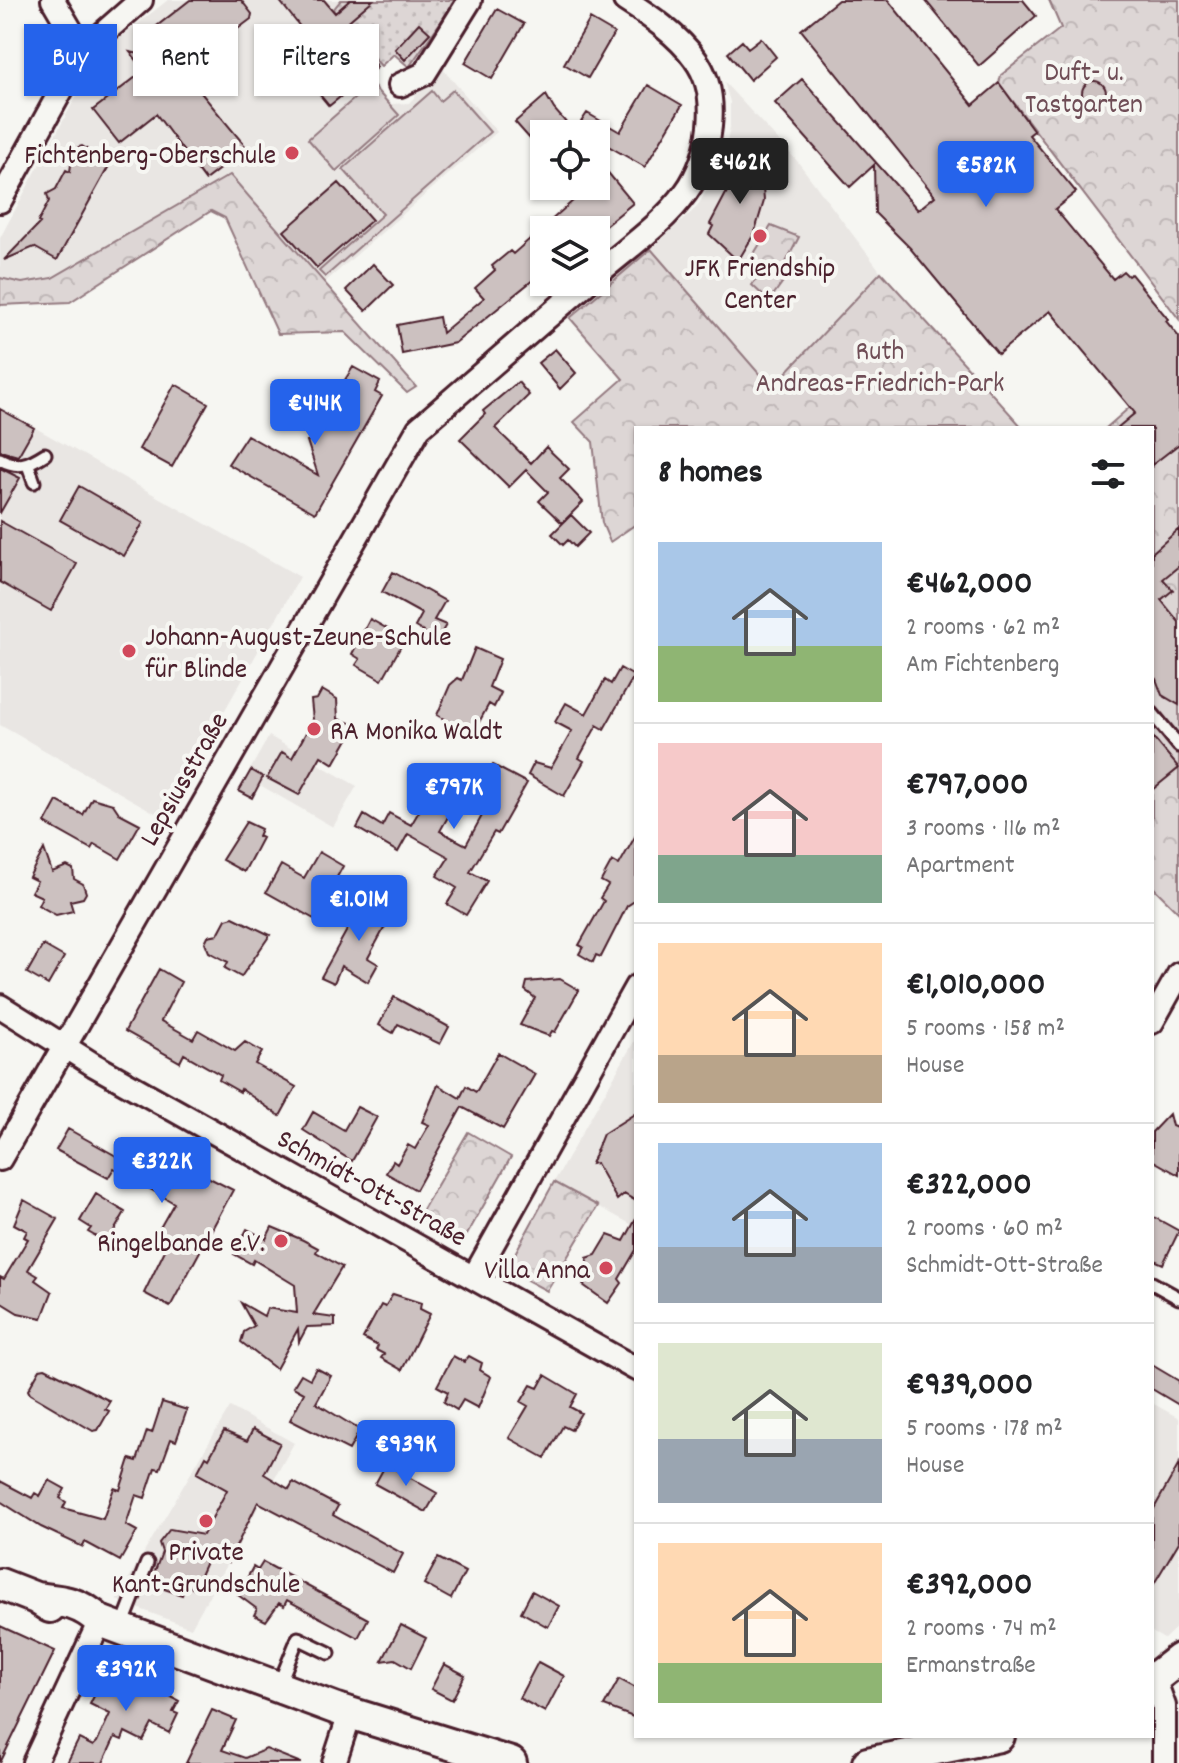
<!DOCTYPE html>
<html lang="en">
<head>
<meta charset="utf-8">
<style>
  body { margin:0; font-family:Dekko,sans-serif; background:#f2f2f2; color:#202124; height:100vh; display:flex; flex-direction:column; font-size:30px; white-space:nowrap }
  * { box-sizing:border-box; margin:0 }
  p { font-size:26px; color:#757577 }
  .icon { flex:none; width:44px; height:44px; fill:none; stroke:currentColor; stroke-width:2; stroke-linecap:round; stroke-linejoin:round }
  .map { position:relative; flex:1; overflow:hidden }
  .drawer { position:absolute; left:634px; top:426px; width:520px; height:1312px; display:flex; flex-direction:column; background:#fff; border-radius:0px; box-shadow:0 2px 6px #0004 }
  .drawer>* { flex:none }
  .top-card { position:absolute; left:24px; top:24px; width:490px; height:72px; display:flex; gap:16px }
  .fabs { position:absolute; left:530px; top:120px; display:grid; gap:16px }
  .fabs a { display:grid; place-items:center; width:80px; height:80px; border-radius:0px; background:#fff; box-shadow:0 2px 6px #0004; font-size:40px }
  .price { position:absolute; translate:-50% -68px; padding:0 18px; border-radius:8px; background:#2563eb; color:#fff; font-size:26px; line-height:52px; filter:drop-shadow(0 2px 4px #0008) }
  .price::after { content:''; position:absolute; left:50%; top:48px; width:24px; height:18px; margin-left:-12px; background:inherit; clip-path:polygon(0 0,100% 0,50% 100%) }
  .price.selected { background:#222; color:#fff }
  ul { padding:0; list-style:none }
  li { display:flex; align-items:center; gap:24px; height:200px; padding:0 24px }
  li+li { border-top:2px solid #e0e0e0 }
  li span { display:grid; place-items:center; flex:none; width:224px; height:160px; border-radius:0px; color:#555 }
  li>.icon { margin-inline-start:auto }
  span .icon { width:96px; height:96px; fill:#fffc; stroke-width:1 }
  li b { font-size:34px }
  h2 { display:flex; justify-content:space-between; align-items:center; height:96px; padding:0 24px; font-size:34px }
  .pill { padding:0 28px; border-radius:0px; background:#fff; box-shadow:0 2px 6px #0004; font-size:28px; line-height:72px }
  .pill.selected { background:#2563eb; color:#fff }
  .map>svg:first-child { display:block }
  .built { fill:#e9e6e3 }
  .grass { fill:url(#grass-dots); stroke:#947a80; stroke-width:2 }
  .park { fill:url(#park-crowns); stroke:#947a80; stroke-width:2 }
  .pitch { fill:#ddd6d5; stroke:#947a80; stroke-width:2 }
  .building { fill:#ccc1c0; stroke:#4a1f2b; stroke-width:2 }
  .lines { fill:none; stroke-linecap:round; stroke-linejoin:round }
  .service-casing { stroke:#4a1f2b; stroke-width:17 }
  .minor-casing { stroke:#4a1f2b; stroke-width:28 }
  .secondary-casing { stroke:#4a1f2b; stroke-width:36 }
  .service { stroke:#f6f6f2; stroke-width:11 }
  .minor { stroke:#f6f6f2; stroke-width:22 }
  .secondary { stroke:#f6f6f2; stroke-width:30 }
  .poi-dot { fill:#d1495b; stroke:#f6f6f2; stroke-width:3 }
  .labels { text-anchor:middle; stroke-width:8; stroke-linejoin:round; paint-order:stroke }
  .park-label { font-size:28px; fill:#6f4d56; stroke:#f6f6f2 }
  .poi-label { font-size:28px; fill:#4a1f2b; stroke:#f6f6f2; text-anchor:end }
  .street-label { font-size:28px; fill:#4a1f2b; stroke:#f6f6f2 }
</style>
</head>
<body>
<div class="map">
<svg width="1179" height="1763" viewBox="0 0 1179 1763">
  <defs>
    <pattern id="grass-dots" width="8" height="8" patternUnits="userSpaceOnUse" patternTransform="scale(2)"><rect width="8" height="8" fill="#ddd6d5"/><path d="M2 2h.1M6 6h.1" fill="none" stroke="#bfb7b7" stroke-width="1.8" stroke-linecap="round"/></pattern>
    <pattern id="park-crowns" width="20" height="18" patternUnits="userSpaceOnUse" patternTransform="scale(2)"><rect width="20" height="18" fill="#ddd6d5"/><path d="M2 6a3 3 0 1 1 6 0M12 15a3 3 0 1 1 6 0" fill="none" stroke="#bfb7b7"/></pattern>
  </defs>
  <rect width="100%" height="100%" fill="#f6f6f2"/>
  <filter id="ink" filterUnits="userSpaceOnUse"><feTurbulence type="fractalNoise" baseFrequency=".0125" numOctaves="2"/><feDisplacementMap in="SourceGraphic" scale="16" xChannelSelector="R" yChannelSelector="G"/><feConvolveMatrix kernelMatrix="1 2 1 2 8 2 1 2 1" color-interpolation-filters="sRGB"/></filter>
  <g filter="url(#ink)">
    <!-- built -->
    <path class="built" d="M168 0H341L333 11 381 66 375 71 374 84 391 104 409 103 442 68 497 132 323 284 230 175 52 278 21 283 0 278V238L71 106 109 46Z
      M724 82 798 162 881 272 783 376H760L651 249 697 207 723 162 730 127V102Z
      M0 408 300 577 164 818 0 725Z
      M269 736 357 786 333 827 246 777Z
      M636 1038V1227L554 1182Z
      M1152 1403 1179 1418V1625L1164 1639 1152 1632Z
      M230 1407 294 1443 191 1628 116 1600Z"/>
    <!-- grass -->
    <path class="grass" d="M341 0H456L409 67 394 54 381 66 333 10Z"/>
    <!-- park -->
    <path class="park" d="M1049 0H1179V319L999 83 1001 75 1061 28Z
      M230 175 416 387 407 393 345 332 278 334 225 218 211 211 70 302 0 305V278L22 283 52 278Z
      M771 226 799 237 781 272 787 276 769 301 752 285 759 275 747 265Z
      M651 249 761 376H783L881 272 1023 428H636V524L610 542 602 523 593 442 574 422 623 379 570 318Z
      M1179 364V913L1152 886V428H1106Z
      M468 1132 511 1157 464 1240 458 1241 418 1218Z
      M554 1182 598 1206 547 1291 510 1271 508 1266Z"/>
    <!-- pitch -->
    <path class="pitch" d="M371 84 399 115 336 171 308 139Z
      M453 90 490 132 325 277 319 271 383 214 343 169 432 91 440 101Z"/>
    <!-- building -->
    <path class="building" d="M190 0H241L252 14 251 19 235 31 230 30 198 54 187 69 193 76 192 82 247 148 205 180 156 114 119 143 93 110 145 70 130 52 150 56 141 32 153 29Z
      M279 0H324L335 13 350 0H373L344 25 377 67 329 106 283 50 305 33Z
      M838 0H888L973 105 999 83 1034 131 1029 135 1076 192 1055 209 1113 279 1123 271 1128 276 1131 274 1168 319 1166 321 1179 337V444L1152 465V428H1117L1135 413 1050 311 998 354 910 248 875 213 874 165 850 187 775 103 802 79 918 210 935 196 801 30Z
      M925 0H1023L1036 16 979 66Z
      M497 9 524 24 492 79 465 63Z
      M590 19 614 33 588 78 564 64Z
      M419 23 430 33 405 60 395 49Z
      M761 38 776 57 750 80 728 53 742 41 748 48Z
      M1082 93a12 12 0 1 1 24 0a12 12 0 1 1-24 0Z
      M648 85 682 105 645 167 596 139V134L577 128 587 113 620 132Z
      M546 95 554 109 576 134H537L531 140 515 122Z
      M82 146 110 164 57 260 34 247 4 260 40 223 38 222 49 201 47 194 56 189 66 170 70 172 73 149Z
      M754 149 762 173 764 201 754 234 738 261 709 234 713 226 710 224 729 188 725 173 741 163 738 157Z
      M596 158 633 203 600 230H544V271L455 343 402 354 397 325 439 317 442 333 484 298 475 288 495 270 492 266 510 251 513 254 583 192 577 186H596Z
      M339 183 372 220 317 268 284 231Z
      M373 264 393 285 366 311 346 290Z
      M555 349 576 373 560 389 538 363Z
      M353 367 380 382 375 392 382 396 315 513 228 464 247 435 318 475 307 441 315 439 333 409 328 407Z
      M518 382 529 395 495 428 531 463 546 447 569 469 560 478 583 502 562 523 539 501 548 492 526 470 509 487 460 439 485 414 483 411Z
      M175 384 208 403 172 467 139 449Z
      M0 409 34 428 18 456 0 451Z
      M0 468 20 478 0 513Z
      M79 486 143 523 124 556 60 520Z
      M571 515 589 533 575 547 568 540 563 545 552 534Z
      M0 521 77 564 51 611 0 582Z
      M1179 529V566L1163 579 1173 590 1161 600 1179 622V705L1162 695 1156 679 1152 682V553Z
      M393 572 445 601 434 620 446 625 437 640 415 627 422 614 382 592Z
      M370 619 405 639 382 680 356 665 360 659 352 654Z
      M475 648 500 659 489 687 501 693 494 707 489 704 472 735 437 715 450 685 458 678 462 680Z
      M620 668 634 676 604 729 597 725 579 758 584 761 564 796 528 775 534 763 551 768 572 731 555 722 566 703 586 714 605 680 611 684Z
      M322 690 337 699 338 719 356 725 334 764 321 756 299 795 267 778 282 752 292 758 313 720 311 700 317 699Z
      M1152 736 1179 768 1152 790Z
      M493 765 527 783 498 834 494 832 470 872 487 881 466 915 447 904 457 888 437 876 449 857 408 834 398 852 357 828 364 815 382 826 389 813 411 825 438 779 462 792 440 831 466 845 490 801 477 794Z
      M251 770 263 777 252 798 239 791Z
      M92 798 113 804 119 813 140 824 120 859 94 844 91 849 45 823 57 801 83 815Z
      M246 822 261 829 258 836 262 838 244 872 222 860Z
      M636 835V900L627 906 601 957 596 955 593 962 579 954 583 947 579 945 604 901 600 898 608 885 601 881 612 861 619 865Z
      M44 849 52 872 67 866 73 869 74 879 83 884 86 893 83 898 70 901 73 911 56 915 38 905 42 897 31 892 37 881 29 877Z
      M319 852 343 866 314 919 266 892 281 865 304 878Z
      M367 900 392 914 368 958 378 964 368 982 341 966 334 983 321 977 363 901Z
      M233 917 270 935 241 977 225 968 228 962 209 952 205 942 208 936 218 934 226 919Z
      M43 945 64 957 48 985 27 973Z
      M159 969 181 982 161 1021 193 1039 198 1030 235 1051 245 1042 262 1052 255 1064 296 1087 280 1116 241 1089 240 1092 219 1080 221 1075 184 1054 180 1062 125 1031Z
      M560 979 579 990 555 1032 552 1031 549 1036 520 1025 535 998 525 990 527 982Z
      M394 997 449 1027 440 1044 398 1024 393 1033 379 1025Z
      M498 1053 535 1074 503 1129 462 1107 416 1190 386 1173 393 1161 397 1164 408 1145 415 1149 429 1125 422 1122 438 1085 460 1098 466 1086 476 1092Z
      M357 1107 377 1117 352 1161 303 1130 313 1112 344 1130Z
      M636 1113V1201L624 1194 617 1200 596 1163 591 1164 603 1134Z
      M1169 1114 1172 1126 1179 1129V1175L1152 1160V1132Z
      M68 1129 118 1157 127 1141 139 1148 142 1143 155 1150 153 1154 187 1173 190 1168 233 1190 170 1307 144 1293 170 1240 157 1233 174 1203 114 1168 108 1178 56 1150Z
      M96 1194 125 1212 107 1243 88 1232 91 1228 80 1221Z
      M24 1200 58 1219 28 1270 38 1276 35 1280 52 1292 42 1318 18 1313 0 1302V1277L4 1279 28 1239 24 1237 27 1231 14 1224Z
      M1152 1216 1179 1231 1163 1264 1152 1259Z
      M636 1219V1250L619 1279 622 1283 608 1303 583 1285 589 1275 585 1272 589 1265 587 1258 596 1255 608 1235 624 1241Z
      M272 1227 303 1240 318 1248 316 1252 342 1267 313 1315 335 1318V1326L307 1327 299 1342 298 1329 276 1369 241 1342 244 1332 254 1326 241 1303 264 1316 267 1308 297 1313 295 1285 254 1260 252 1264 234 1254 247 1229 266 1239Z
      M393 1294 421 1303 420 1309 430 1314 402 1370 381 1358 384 1354 376 1350 378 1346 363 1338 381 1305 385 1307Z
      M453 1356 464 1362 469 1356 482 1363 480 1370 491 1377 478 1408 463 1400 457 1410 444 1402 448 1392 437 1386Z
      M1152 1365 1179 1381V1405L1152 1389Z
      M45 1368 110 1401 105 1409 109 1411 98 1430 93 1431 30 1394 28 1390 40 1369Z
      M316 1368 331 1376 316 1403 360 1430 349 1450 290 1420 304 1393 293 1387 301 1374 310 1379Z
      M545 1375 577 1394 570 1407 581 1413 571 1430 563 1426 545 1458 509 1438 528 1406 521 1402 531 1385 538 1388Z
      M162 1402 187 1410 176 1441 171 1439 160 1469 155 1468 145 1498 136 1495 126 1525 137 1531 120 1561 85 1542 83 1547 41 1527 0 1501V1481L32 1498 35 1493 40 1496 49 1480 65 1489 60 1498 66 1502 63 1508 103 1519 114 1488 120 1490 130 1459 137 1461 147 1431 152 1433Z
      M253 1429 280 1443 264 1474 289 1489 293 1482 338 1506 333 1515 403 1554 393 1573 258 1502 228 1563 210 1553 194 1589 186 1585 182 1595 164 1589 166 1585 152 1579 162 1552 159 1543 170 1529 203 1535 227 1490 197 1473 206 1456 209 1458 224 1431 247 1441Z
      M386 1464 437 1493 426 1512 375 1484Z
      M1179 1464V1542L1152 1587V1512Z
      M438 1558 465 1572 451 1599 424 1584Z
      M263 1562 368 1619 358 1638 287 1600 284 1606 279 1603 266 1621 254 1615 257 1609 238 1595 253 1567 258 1570Z
      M532 1591 559 1606 548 1627 521 1612Z
      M401 1625 426 1638 411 1668 395 1659 382 1661Z
      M0 1626 55 1651 0 1763Z
      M538 1662 564 1676 545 1712 519 1698Z
      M110 1664 179 1701 173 1712 178 1714 169 1733 152 1724 143 1741 125 1732 122 1740 115 1737 103 1763H67L79 1739 93 1746 97 1742 110 1714 90 1704Z
      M444 1664 465 1675 452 1700 431 1689Z
      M619 1679 636 1688V1718L604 1706Z
      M212 1710 236 1720 222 1750 245 1758 266 1749 301 1763H186Z"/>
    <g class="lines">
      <defs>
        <path id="service" d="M0 459C18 469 28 465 45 454
          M28 465 34 482
          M1152 713 1179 746
          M1152 1283 1179 1298
          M121 1629 147 1563
          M278 1687 298 1638 329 1653"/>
        <path id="minor" d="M53 0 83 51
          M400 85 424 74 470 0
          M0 201 83 51 141 0
          M596 275C626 249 663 224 686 192 711 158 722 95 695 59 678 35 650 16 625 0
          M0 1006 94 1065 636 1369
          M1152 1022 1179 974
          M0 1159 419 428 588 282
          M474 1277 636 987
          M1152 1673 1164 1706V1763
          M34 1763 100 1621
          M334 1763 350 1714"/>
        <path id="secondary" d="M0 1584 36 1598 50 1607
          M36 1598C63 1601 80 1602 100 1621L337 1709 511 1763
          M1152 1680 1179 1659
          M868 1763 999 1736"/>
      </defs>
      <!-- service casing -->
      <use href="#service" class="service-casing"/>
      <!-- minor casing -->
      <use href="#minor" class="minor-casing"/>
      <!-- secondary casing -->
      <use href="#secondary" class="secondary-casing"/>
      <!-- service -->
      <use href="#service" class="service"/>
      <!-- minor -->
      <use href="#minor" class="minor"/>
      <!-- secondary -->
      <use href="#secondary" class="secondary"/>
    </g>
  </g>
  <!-- markers -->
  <g class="poi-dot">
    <circle cx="292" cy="153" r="8"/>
    <circle cx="760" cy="236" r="8"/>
    <circle cx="129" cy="651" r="8"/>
    <circle cx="314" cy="729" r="8"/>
    <circle cx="281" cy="1241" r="8"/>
    <circle cx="606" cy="1268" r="8"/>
    <circle cx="206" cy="1521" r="8"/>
  </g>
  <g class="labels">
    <!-- park labels -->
    <g class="park-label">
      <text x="1084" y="80">Duft- u.<tspan x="1084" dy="32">Tastgarten</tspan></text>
      <text x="880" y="359">Ruth<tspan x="880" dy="32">Andreas-Friedrich-Park</tspan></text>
    </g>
    <!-- poi labels -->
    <g class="poi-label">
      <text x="276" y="163">Fichtenberg-Oberschule</text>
      <text x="760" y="276" text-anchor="middle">JFK Friendship<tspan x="760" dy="32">Center</tspan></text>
      <text x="145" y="645" text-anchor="start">Johann-August-Zeune-Schule<tspan x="145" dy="32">für Blinde</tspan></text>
      <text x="330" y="739" text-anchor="start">RA Monika Waldt</text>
      <text x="265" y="1251">Ringelbande e.V.</text>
      <text x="590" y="1278">Villa Anna</text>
      <text x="206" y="1560" text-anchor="middle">Private<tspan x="206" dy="32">Kant-Grundschule</tspan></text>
    </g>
    <!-- street labels -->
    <g class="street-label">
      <text transform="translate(182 778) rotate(-60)" y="10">Lepsiusstraße</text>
      <text transform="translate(373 1186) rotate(29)" y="10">Schmidt-Ott-Straße</text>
    </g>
  </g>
</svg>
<div class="fabs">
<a><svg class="icon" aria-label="locate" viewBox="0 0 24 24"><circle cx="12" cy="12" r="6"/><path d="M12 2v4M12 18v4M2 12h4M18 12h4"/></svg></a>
<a><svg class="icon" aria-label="layers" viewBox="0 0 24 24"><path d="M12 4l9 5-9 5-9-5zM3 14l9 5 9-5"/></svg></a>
</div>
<b class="price selected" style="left:740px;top:206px">€462K</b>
<b class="price" style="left:986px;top:209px">€582K</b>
<b class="price" style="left:315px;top:447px">€414K</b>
<b class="price" style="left:454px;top:831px">€797K</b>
<b class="price" style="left:359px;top:943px">€1.01M</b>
<b class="price" style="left:162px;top:1205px">€322K</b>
<b class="price" style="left:406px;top:1488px">€939K</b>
<b class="price" style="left:126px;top:1713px">€392K</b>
<div class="top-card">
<a class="pill selected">Buy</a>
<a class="pill">Rent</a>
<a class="pill">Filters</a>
</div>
<section class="drawer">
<h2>8 homes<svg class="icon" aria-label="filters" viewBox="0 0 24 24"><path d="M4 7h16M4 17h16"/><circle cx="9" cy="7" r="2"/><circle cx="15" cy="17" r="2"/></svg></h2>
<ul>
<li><span style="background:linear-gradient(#a9c7e8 65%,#8fb573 0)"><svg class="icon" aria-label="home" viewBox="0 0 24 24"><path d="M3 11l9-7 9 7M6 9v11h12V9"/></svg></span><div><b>€462,000</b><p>2 rooms · 62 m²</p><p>Am Fichtenberg</p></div></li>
<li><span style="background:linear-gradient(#f6c9c9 70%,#7fa58c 0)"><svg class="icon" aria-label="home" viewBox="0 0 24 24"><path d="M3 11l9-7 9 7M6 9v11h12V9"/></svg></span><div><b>€797,000</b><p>3 rooms · 116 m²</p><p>Apartment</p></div></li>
<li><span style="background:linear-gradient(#ffd9b3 70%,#b9a48a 0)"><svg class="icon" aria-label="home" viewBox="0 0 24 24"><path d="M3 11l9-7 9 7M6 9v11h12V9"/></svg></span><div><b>€1,010,000</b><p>5 rooms · 158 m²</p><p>House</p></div></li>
<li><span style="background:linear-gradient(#a9c7e8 65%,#9aa5b1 0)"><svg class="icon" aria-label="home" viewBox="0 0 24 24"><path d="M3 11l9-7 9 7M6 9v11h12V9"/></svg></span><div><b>€322,000</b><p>2 rooms · 60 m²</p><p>Schmidt-Ott-Straße</p></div></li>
<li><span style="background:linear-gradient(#dfe7d0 60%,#9aa5b1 0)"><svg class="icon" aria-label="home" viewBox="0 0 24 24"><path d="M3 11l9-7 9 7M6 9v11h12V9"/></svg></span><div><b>€939,000</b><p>5 rooms · 178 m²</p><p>House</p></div></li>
<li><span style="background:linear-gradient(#ffd9b3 75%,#8fb573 0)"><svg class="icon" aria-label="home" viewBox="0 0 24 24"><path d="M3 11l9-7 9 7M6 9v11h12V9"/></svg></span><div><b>€392,000</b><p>2 rooms · 74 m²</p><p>Ermanstraße</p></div></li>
</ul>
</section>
</div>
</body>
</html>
